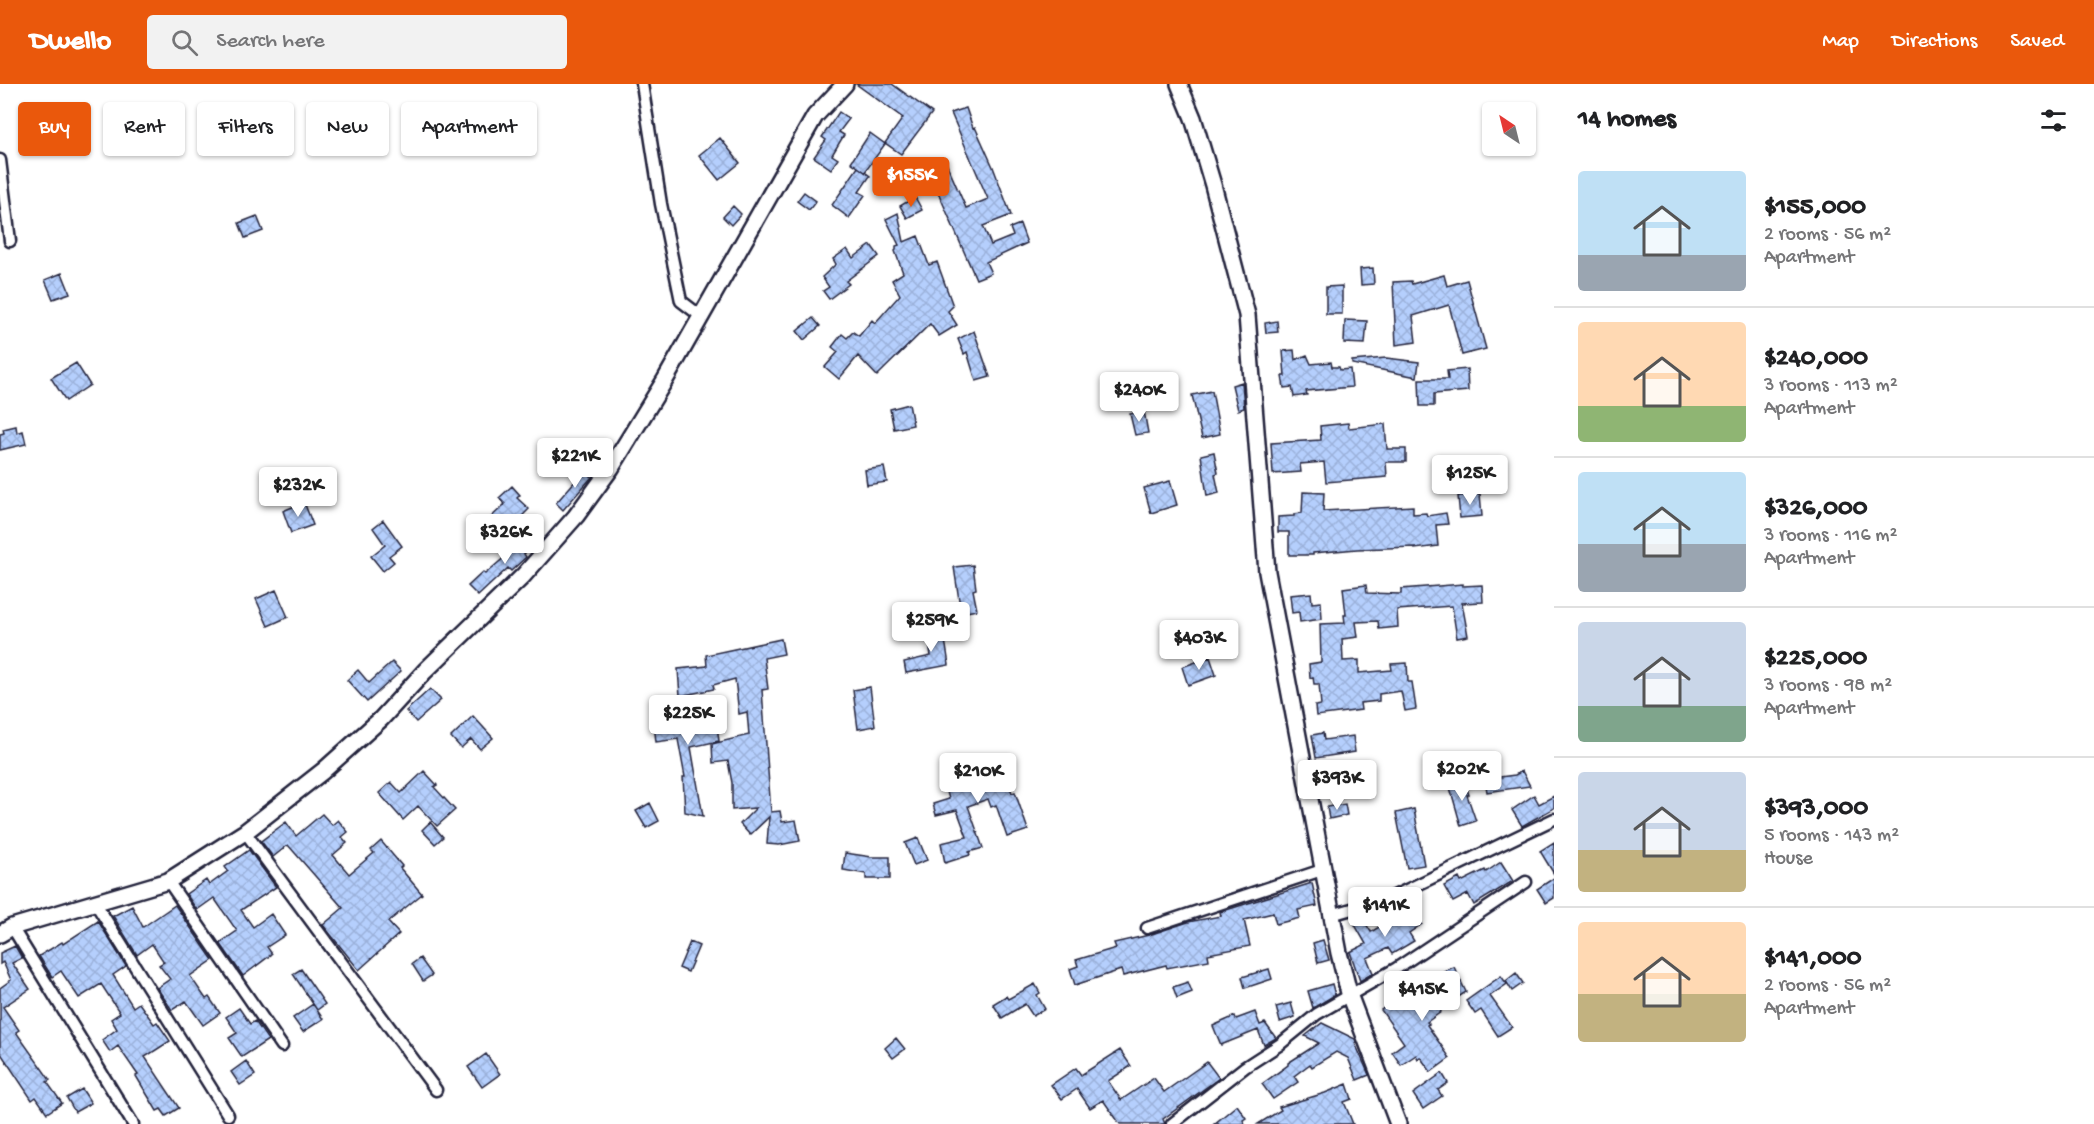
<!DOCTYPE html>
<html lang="en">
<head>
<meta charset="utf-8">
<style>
  body { margin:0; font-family:"Gochi Hand",sans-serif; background:#f2f2f2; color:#202124; height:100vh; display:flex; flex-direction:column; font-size:22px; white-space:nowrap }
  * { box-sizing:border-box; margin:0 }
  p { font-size:20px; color:#757577 }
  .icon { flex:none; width:33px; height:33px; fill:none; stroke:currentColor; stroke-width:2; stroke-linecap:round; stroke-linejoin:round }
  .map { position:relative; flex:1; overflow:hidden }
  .sheet { display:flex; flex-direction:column; background:#fff; width:540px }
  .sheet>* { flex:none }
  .banner { position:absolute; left:18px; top:18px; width:570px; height:54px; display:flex; gap:12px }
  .needle { width:39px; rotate:325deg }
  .controls { position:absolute; left:1482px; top:18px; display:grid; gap:12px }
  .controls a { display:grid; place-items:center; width:54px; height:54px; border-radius:6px; background:#fff; box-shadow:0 2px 4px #0004; font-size:30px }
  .price { position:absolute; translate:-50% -51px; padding:0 14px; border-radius:6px; background:#fff; color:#222; font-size:20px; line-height:39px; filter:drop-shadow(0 2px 3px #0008) }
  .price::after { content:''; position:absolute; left:50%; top:36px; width:18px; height:14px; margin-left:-9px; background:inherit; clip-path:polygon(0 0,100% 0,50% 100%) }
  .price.selected { background:#ea580c; color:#fff }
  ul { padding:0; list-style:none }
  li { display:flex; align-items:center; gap:18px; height:150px; padding:0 24px }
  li+li { border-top:2px solid #e0e0e0 }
  li span { display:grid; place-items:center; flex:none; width:168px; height:120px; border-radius:6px; color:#555 }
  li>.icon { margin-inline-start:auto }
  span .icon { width:72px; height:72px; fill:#fffc; stroke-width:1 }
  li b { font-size:26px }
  h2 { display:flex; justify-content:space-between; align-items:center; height:72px; padding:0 24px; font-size:26px }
  .chip { padding:0 21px; border-radius:6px; background:#fff; box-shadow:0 2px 4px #0004; font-size:21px; line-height:54px }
  .chip.selected { background:#ea580c; color:#fff }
  header { display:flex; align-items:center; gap:36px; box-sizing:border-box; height:84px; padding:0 30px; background:#ea580c; color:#fff }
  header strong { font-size:28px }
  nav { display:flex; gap:33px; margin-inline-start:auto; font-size:21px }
  .search { width:420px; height:54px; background:#f2f2f2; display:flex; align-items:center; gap:15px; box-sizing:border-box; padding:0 21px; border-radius:6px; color:#757577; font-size:22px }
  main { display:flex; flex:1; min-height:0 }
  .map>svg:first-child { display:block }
  .building { fill:url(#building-cross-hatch); stroke:#22223b; stroke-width:1.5 }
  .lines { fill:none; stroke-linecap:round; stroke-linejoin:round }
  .street-casing { stroke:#22223b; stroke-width:15 }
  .secondary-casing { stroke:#22223b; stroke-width:20 }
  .street { stroke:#fff; stroke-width:10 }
  .secondary { stroke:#fff; stroke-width:15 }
</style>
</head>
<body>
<header>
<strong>Dwello</strong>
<div class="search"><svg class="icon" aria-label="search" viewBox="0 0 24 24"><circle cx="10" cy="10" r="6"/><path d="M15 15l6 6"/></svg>Search here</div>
<nav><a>Map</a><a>Directions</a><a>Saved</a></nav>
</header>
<main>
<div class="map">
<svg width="1554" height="1040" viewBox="0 0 1554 1040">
  <defs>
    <pattern id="building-cross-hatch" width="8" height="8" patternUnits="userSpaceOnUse" patternTransform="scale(1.5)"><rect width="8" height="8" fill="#b5cffd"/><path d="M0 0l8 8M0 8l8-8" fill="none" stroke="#9bb1da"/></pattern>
  </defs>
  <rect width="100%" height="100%" fill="#fff"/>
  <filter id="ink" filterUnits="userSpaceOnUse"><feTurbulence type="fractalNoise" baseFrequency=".0167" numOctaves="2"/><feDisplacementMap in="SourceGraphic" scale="12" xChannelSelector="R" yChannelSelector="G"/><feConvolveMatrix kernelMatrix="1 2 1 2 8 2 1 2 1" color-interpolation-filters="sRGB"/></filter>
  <g filter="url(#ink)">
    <!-- building -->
    <path class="building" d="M856 0H892L932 29 901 70 885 59 903 34Z
      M966 24 973 44 975 43 993 83 1011 131 983 142 991 161 1013 152 1010 144 1020 140 1027 159 986 178 991 189 976 195 938 108 942 107 930 80 944 74 966 124 988 115 951 29Z
      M839 28 849 35 839 48 844 51 832 71 838 75 831 85 814 73 826 56 822 53Z
      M870 49 885 60 865 88 851 78Z
      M720 54 740 79 719 96 699 71Z
      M858 83 870 92 859 108 865 111 849 134 832 121Z
      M804 108 816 117 809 126 797 117Z
      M915 113 922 126 907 134 900 122Z
      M733 122 741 130 731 141 723 133Z
      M898 129 904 158 918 152 929 181 937 178 953 222 948 227 957 241 939 252 930 240 877 292 858 272 839 295 825 283 838 268 832 263 842 250 847 254 853 248 859 252 872 236 875 239 900 211 892 196 903 189 895 167 896 166V162L899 161 886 135Z
      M257 132 263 147 245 154 239 139Z
      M871 161 879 172 846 197 849 200 829 215 823 207 829 203 822 193 836 180 833 175 847 165 853 174Z
      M1373 184 1374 200 1361 201 1360 185Z
      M62 189 70 209 53 215 45 196Z
      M1444 191 1447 202 1467 196 1486 265 1462 271 1449 221 1413 232 1416 258 1396 261 1393 198 1411 197 1412 200Z
      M1342 202V230H1326V203Z
      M813 234 820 242 804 256 797 247Z
      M1345 236 1367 237 1365 260 1344 259Z
      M1277 237 1278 248 1266 249 1265 239Z
      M974 247 990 293 976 297 967 268 964 270 958 255Z
      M1294 266 1295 276 1307 271 1311 280 1331 278 1332 283H1339L1340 286 1350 285 1352 303 1306 307 1307 311 1294 313 1292 303 1284 304 1282 292H1285L1283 267Z
      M1386 274 1419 278 1417 293 1352 280V277Z
      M76 279 90 301 66 317 51 294Z
      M1467 285 1468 307 1434 310V322H1420L1419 295H1448L1447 287Z
      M1242 298 1244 324 1238 326 1232 301Z
      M1212 307 1220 350 1202 354 1192 311Z
      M909 320 913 341 894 345 890 325Z
      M1144 327 1148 349 1135 351 1130 330Z
      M1348 339 1349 344 1385 340 1387 365H1406V378H1386L1387 393 1326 398 1324 378 1300 380 1301 388 1273 390 1271 359 1321 356 1320 342Z
      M16 342 17 349 23 347 26 360 0 366V350L4 349 3 345Z
      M1214 368 1218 389 1215 390 1219 409 1207 412 1201 371Z
      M884 383 887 398 867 401 865 386Z
      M584 384 592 393 563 426 556 419 577 395 575 392Z
      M1170 397 1177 421 1151 429 1144 404Z
      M512 402 520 411 517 414 529 425 489 466 480 456 489 447 483 441 505 420 499 414Z
      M1303 408 1324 409 1323 427 1413 422V430L1426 429 1427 432 1446 429 1448 440 1436 441 1438 462 1415 465V463L1357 465 1313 469V471H1289V448H1278V433L1294 432V430L1302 429Z
      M1480 410 1482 432 1460 434 1458 412Z
      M304 418 313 441 291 449 283 427Z
      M383 436 402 462 389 472 394 478 383 487 371 472 385 461 373 444Z
      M535 447 542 455 524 470 526 473 511 487 508 484 478 512 468 502 483 488 485 490Z
      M973 481 976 505 973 506 977 526 961 529 954 483Z
      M1463 500V502L1482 501 1483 518 1462 519 1468 552 1457 554 1452 522 1397 526 1398 543 1379 545 1378 537 1356 538 1358 553 1342 555 1343 577 1359 576V589L1392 586 1391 580 1407 579 1408 598H1412L1416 625 1405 627 1401 607 1379 610V617L1360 619 1361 626 1316 632 1315 622 1321 621 1319 600H1314L1313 593 1310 594 1309 580 1321 578 1320 540 1345 539 1344 531H1346L1343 504 1366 501 1367 509 1401 510V505Z
      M276 506 288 533 268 542 256 515Z
      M1311 509 1312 519 1321 518 1322 535 1300 538 1299 528 1292 529 1290 511Z
      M943 543 949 581 906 589 904 578 931 572 927 546Z
      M781 555 784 570 764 574 768 605 762 606 771 728 780 727 782 738 796 736 800 757 779 761 767 760 769 733 750 751 740 740 756 724 732 726V699L728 677 713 679 712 660 749 651 747 628 739 630 735 595 713 601 714 605 680 612 678 585 707 582 706 571Z
      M1210 573 1216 591 1188 601 1182 583Z
      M392 578 401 587 367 618 347 596 358 586 369 599Z
      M870 603 875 642 858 645 853 606Z
      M430 605 441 616 416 638 406 627Z
      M715 626 719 657 691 663 703 732 685 728 683 693H685L678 655 656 658 653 631 687 627 688 633Z
      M473 632 493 654 480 665 471 655 461 664 451 653Z
      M1323 649 1324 656 1353 652 1355 668 1316 674 1312 651Z
      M980 675 984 689 1003 682 1012 709 1015 708 1028 746 1007 753 996 721 991 723 988 715 968 722 983 764 969 768 970 771 945 779 941 759 967 753 957 726 936 731 933 720 949 715 941 687Z
      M424 687 437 701 434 703 455 726 437 742 418 722 403 736 379 709 391 698 401 709Z
      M1522 687 1530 702 1487 708 1485 695 1515 691Z
      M1464 695 1469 711H1467L1476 737 1461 742 1449 700Z
      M1534 711 1539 720 1554 712V724L1522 742 1512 726Z
      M650 719 659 737 646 744 636 727Z
      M1345 720 1347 731 1329 735 1327 723Z
      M1414 725 1424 781 1407 784 1396 729Z
      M322 730 332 741 338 736 348 748 342 753 347 759 333 771 349 790 374 769 371 766 381 757 402 782 400 784 422 810 388 838 399 850 359 886 323 841 343 824 288 761 273 773 261 757 286 738 296 752Z
      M430 738 443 753 435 760 422 746Z
      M918 754 927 776 914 781 905 759Z
      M1554 758V790L1540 767Z
      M249 766 276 803 241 826 253 843 271 830 285 851 267 863 272 870 243 892 220 859 237 847 214 814 197 826 186 810 206 796 209 801 228 787 225 783Z
      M845 769 872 773H890V795H866V790L843 786Z
      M1501 778 1513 797 1474 821 1468 810 1453 818 1444 802 1459 794 1461 798 1485 786 1486 788Z
      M1554 794V814L1546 819 1537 805Z
      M1312 799 1317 822 1298 826 1300 834 1276 840 1273 829 1244 836 1250 862 1208 870 1209 876 1167 884 1166 881 1123 892 1121 886 1075 901 1070 885 1078 882 1076 876 1116 864 1114 859 1149 851 1188 838 1221 832 1220 828Z
      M1407 815 1422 840 1409 849 1414 857 1392 870 1388 864 1367 874 1373 889 1360 897 1350 868 1366 860 1355 841 1363 835 1371 848 1399 831 1394 823Z
      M175 821 213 876 190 892 206 915 209 913 220 929 203 941 186 917 172 926 157 904 170 895 159 881 164 878 152 860 137 871 113 832 132 822 143 843Z
      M98 837 126 882 113 891 133 923 139 919 154 940 157 938 170 957 145 973 179 1024 166 1032 161 1025 157 1027 136 992 138 991 118 962 110 968 102 956 117 945 111 935 120 929 101 900 79 914 61 887 52 893 39 872 62 858 63 860Z
      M1323 856 1329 876 1318 879 1313 859Z
      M690 858 699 862 688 888 679 884Z
      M15 862 22 874 12 879 30 905 3 923 19 946 16 948 50 996 47 998 62 1019 47 1029 36 1013 32 1016 0 968V904L11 896 3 878 0 880V869Z
      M420 874 432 891 423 897 412 880Z
      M1454 883 1466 908 1440 925 1441 928 1427 938 1429 940 1427 941 1450 974 1431 988 1420 973 1418 975 1416 971 1401 981 1392 968 1404 959 1381 926 1385 923 1384 921 1406 906 1418 923 1440 908 1436 903 1448 895 1444 887Z
      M301 885 325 920 317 926 293 890Z
      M1269 885 1272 895 1245 904 1242 893Z
      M1516 889 1523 899 1512 907 1506 897Z
      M1501 892 1507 900 1490 912 1512 943 1498 952 1481 926 1475 930 1466 917Z
      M1188 898 1192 908 1177 914 1173 903Z
      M1035 900 1040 909 1037 911 1045 925 1033 932 1025 920 1002 934 993 920 1006 912 1008 915Z
      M1332 900 1335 911 1313 924 1308 907Z
      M1291 919 1295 933 1280 938 1276 923Z
      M313 920 323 935 303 948 293 934Z
      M239 924 250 940 255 937 268 956 242 973 229 954 237 949 226 933Z
      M1255 928 1260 941 1265 939 1276 954 1264 961 1258 946 1221 961 1213 942 1235 932 1236 935Z
      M1322 939 1355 955 1356 958 1355 959 1369 991 1357 996 1348 974 1336 968 1312 983 1310 980 1294 992 1298 998 1273 1015 1262 1000 1288 981V979L1319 959 1305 952Z
      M896 954 905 965 893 974 885 964Z
      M1120 966 1131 982 1108 997 1121 1016 1154 994 1164 1008 1207 978 1219 994 1163 1035 1165 1040H1120L1103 1016 1090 1024 1077 1005 1062 1015 1051 1001 1076 984 1081 991Z
      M486 970 500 990 482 1003 468 983Z
      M246 977 255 991 240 1001 231 988Z
      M1442 989 1448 999 1438 1006 1442 1012 1423 1025 1413 1010Z
      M1347 1000 1352 1015 1344 1018 1353 1040H1258L1281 1026 1279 1023 1325 1009Z
      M82 1005 91 1019 75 1028 67 1014Z
      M1237 1021 1246 1034 1243 1036 1245 1040H1214Z"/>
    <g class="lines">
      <defs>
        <path id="street" d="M642 0 661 120 681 217 702 233
          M0 76 10 157
          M245 748 436 1006
          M168 797 282 962
          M96 820 228 1031
          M1331 831 1390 814 1554 735
          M12 843 133 1040
          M1147 844 1322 786
          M1172 1040 1245 983 1279 961 1317 930 1397 884 1526 798"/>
        <path id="secondary" d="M1179 0 1193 34 1213 101 1247 231 1267 488 1339 869 1350 913 1398 1040
          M0 850 12 843 168 797 245 748 323 687 381 635 425 587 523 492 576 432 611 384 665 296 815 32 845 0"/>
      </defs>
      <!-- street casing -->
      <use href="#street" class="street-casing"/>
      <!-- secondary casing -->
      <use href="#secondary" class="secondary-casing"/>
      <!-- street -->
      <use href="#street" class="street"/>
      <!-- secondary -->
      <use href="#secondary" class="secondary"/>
    </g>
  </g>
</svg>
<div class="controls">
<a><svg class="needle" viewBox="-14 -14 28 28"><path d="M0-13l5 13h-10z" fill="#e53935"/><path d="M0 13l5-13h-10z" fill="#757577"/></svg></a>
</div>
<b class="price selected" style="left:911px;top:124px">$155K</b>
<b class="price" style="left:1139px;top:339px">$240K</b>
<b class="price" style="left:575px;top:405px">$221K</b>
<b class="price" style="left:1470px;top:422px">$125K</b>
<b class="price" style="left:298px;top:434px">$232K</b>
<b class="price" style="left:505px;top:481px">$326K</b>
<b class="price" style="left:931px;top:569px">$259K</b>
<b class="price" style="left:1199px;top:587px">$403K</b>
<b class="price" style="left:688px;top:662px">$225K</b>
<b class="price" style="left:1462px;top:718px">$202K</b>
<b class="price" style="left:978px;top:720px">$210K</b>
<b class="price" style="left:1337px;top:727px">$393K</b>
<b class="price" style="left:1385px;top:854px">$141K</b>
<b class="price" style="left:1422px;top:938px">$415K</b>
<div class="banner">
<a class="chip selected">Buy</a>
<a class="chip">Rent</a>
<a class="chip">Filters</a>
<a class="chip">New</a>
<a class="chip">Apartment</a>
</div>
</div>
<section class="sheet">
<h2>14 homes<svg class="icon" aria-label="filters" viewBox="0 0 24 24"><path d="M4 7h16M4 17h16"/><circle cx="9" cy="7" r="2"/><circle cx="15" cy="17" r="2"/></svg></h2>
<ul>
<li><span style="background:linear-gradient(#bfe0f5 70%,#9aa5b1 0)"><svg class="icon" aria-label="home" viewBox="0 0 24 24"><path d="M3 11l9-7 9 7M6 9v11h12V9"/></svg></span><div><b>$155,000</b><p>2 rooms · 56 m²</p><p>Apartment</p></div></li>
<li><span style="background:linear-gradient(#ffd9b3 70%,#8fb573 0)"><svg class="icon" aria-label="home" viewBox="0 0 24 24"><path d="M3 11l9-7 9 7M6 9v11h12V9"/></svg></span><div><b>$240,000</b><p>3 rooms · 113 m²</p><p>Apartment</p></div></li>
<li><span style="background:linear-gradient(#bfe0f5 60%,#9aa5b1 0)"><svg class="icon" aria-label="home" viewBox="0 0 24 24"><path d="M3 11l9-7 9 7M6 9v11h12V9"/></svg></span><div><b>$326,000</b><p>3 rooms · 116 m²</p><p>Apartment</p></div></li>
<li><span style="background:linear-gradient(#c9d6e8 70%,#7fa58c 0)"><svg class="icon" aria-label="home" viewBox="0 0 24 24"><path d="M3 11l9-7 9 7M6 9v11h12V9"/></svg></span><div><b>$225,000</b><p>3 rooms · 98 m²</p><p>Apartment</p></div></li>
<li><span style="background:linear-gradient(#c9d6e8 65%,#c2b280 0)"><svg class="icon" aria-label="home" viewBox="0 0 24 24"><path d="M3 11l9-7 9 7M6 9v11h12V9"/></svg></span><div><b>$393,000</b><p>5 rooms · 143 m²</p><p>House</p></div></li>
<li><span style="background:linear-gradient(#ffd9b3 60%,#c2b280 0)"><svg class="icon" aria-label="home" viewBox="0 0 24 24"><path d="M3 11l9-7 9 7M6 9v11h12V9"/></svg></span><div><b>$141,000</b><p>2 rooms · 56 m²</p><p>Apartment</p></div></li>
</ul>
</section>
</main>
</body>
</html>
